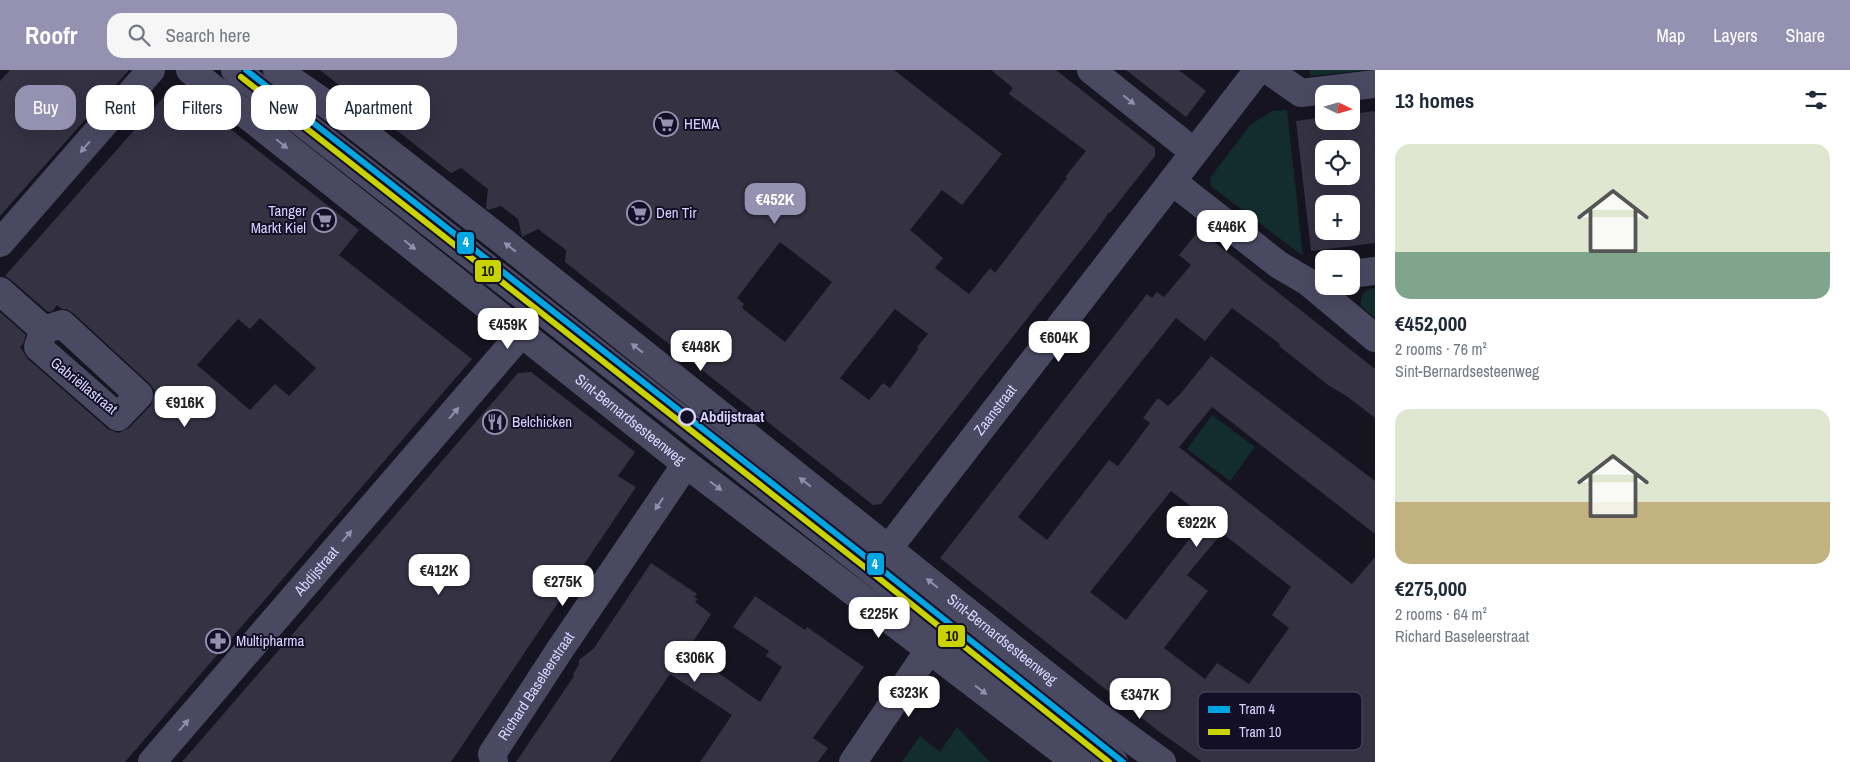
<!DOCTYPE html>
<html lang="en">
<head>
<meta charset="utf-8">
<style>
  body { margin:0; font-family:"Archivo Narrow",sans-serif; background:#f6f6f7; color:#1f2937; height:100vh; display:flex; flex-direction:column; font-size:19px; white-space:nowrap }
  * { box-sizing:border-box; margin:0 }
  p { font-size:16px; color:#747a83 }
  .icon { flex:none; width:28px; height:28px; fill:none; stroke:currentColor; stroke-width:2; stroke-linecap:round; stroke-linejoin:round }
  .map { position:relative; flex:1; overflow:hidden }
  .sheet { display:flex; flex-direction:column; background:#fff; width:475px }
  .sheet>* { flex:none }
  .top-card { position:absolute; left:15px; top:15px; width:475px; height:45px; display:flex; gap:10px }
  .needle { width:32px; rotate:95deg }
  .tools { position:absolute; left:1315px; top:15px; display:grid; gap:10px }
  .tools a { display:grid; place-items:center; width:45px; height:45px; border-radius:10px; background:#fff; box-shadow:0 5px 20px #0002; font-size:25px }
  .price { position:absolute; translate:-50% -42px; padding:0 11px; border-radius:10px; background:#fff; color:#222; font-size:16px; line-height:32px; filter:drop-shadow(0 1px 2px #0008) }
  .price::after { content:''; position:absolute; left:50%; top:30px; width:15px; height:11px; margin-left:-8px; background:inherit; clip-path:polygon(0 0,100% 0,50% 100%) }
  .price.selected { background:#9591b1; color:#fff }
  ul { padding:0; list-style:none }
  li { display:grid; align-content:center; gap:10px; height:265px; padding:0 20px }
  li span { display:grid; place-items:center; height:155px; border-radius:15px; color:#555 }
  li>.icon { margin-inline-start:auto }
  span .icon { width:90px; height:90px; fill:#fffc; stroke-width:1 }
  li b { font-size:21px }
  h2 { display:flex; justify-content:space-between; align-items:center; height:60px; padding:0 20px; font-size:21px }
  .tag { padding:0 18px; border-radius:15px; background:#fff; box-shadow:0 5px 20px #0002; font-size:18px; line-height:45px }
  .tag.selected { background:#9591b1; color:#fff }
  header { display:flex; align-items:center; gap:30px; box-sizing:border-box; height:70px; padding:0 25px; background:#9591b1; color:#fff }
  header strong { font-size:24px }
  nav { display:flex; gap:28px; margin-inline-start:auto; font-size:18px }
  .search { width:350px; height:45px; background:#f6f6f7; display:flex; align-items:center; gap:12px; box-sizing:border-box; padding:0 18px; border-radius:15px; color:#747a83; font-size:19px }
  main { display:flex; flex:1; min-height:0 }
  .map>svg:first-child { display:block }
  .green { fill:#132c2d }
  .building { fill:#343243; fill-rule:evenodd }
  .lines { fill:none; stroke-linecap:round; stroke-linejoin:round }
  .minor { stroke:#4a4962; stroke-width:28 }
  .tram-1-casing { stroke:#130f26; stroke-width:10 }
  .tram-2-casing { stroke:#130f26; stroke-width:10 }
  .tram-1 { stroke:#00a6e2; stroke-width:6 }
  .tram-2 { stroke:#c8d300; stroke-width:6 }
  .oneway { fill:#928eb0 }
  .stop-dot { fill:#130f26; stroke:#d9d4ff; stroke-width:2.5 }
  .labels { text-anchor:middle; stroke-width:4; stroke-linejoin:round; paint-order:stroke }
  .poi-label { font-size:15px; fill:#d9d4ff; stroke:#130f26; text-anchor:start }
  .street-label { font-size:15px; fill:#d9d4ff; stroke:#130f26 }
  .stop-label { font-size:15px; font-weight:bold; fill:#d9d4ff; stroke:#130f26; text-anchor:start }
  .key { fill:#130f26; stroke:#4e4a67; stroke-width:1 }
  .key-label { font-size:14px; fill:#d9d4ff }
  .line-badge { stroke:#130f26; stroke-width:2 }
  .badge-label { font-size:14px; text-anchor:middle; font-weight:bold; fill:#fff }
  .pale-badge-label { font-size:14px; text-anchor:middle; font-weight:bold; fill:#111 }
</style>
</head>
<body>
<header>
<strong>Roofr</strong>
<div class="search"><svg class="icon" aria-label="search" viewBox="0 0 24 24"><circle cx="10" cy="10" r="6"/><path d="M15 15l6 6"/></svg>Search here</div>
<nav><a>Map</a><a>Layers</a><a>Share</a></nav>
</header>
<main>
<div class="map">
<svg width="1375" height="692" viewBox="0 0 1375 692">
  <rect width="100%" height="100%" fill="#161421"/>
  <!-- green -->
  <path class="green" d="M1309 0H1367L1311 6Z
    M1287 40 1303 186 1211 116 1210 108 1250 55 1272 41Z
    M1375 218V248L1361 236C1360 225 1364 220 1375 218Z
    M1212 345 1255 377 1230 411 1187 379Z
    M957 657 990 692H902L920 666 940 682Z"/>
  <!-- building -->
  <path class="building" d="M10 0H129L0 146V11Z
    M320 0H894L1002 84 962 135 942 120 910 160 943 188 935 198 969 224 990 198 995 203 1067 108 1065 107 1086 81 1009 24 1013 18 991 0H1056L1155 78V86L1110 143 1109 142 1097 160 881 434 873 435 565 192 566 180 538 159 522 167 518 149 501 136 488 140 486 138 488 119 461 98 451 103ZM780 172 832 212 785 272 742 238 744 234 737 228ZM895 239 928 264 917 277 919 278 890 318 883 313 869 330 840 308Z
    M1126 0H1179L1206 21 1186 47Z
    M182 21 359 160 339 185 472 289 125 692H0V242L26 265 23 274 20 277 28 289 108 359 118 363 129 358 151 335 155 321 150 314 73 243 66 239H62L57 235 53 241 48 242 10 209 5 206 168 22ZM260 248 316 298 289 326 275 314 250 340 197 295 238 249 250 259Z
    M1375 41V173L1311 181 1296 51 1324 47V51H1351V44ZM1324 79H1351V106H1324ZM1324 134H1351V161H1324Z
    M1199 160 1375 299V348L1348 327 1328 315 1279 276 1280 274 1232 238 1205 271 1176 248 1018 447 1047 470 1109 390 1118 396 1150 353 1143 348 1158 328 1168 336 1181 323 1211 286 1375 411V464L1212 337 1179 377 1352 514 1375 487V692H1202L1157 660 940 488 1147 224 1152 228 1157 222 1164 227 1191 195 1179 185ZM1171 421 1206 448 1126 550 1090 522ZM1222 463 1291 517 1272 545 1289 558 1249 614 1217 593 1205 609 1164 578 1208 521 1187 505Z
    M531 302 635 382 618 406 636 417 451 692H182L518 303Z
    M651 493 697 524 694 527 698 529 695 532 711 544 687 581 760 632 782 597 766 586 769 581 733 557 755 526 805 560 807 557 864 597 813 668 828 678 818 692H700L732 645 670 604 610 692H516L574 606 573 605 579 594V590L594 578Z"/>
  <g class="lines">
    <!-- minor -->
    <g class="minor">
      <path id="s1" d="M190 0 686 394 1076 692"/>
      <path d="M235 0 712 374 1114 692"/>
      <path id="s2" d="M277 0 336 41 499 168 1093 642 1162 692"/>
      <path d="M1091 0 1194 82"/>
      <path d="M1268 0 1301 23 1375 14"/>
      <path d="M1173 112 1279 195 1308 212 1375 268"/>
      <path d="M0 173 151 0"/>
      <path d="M1351 204 1375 201"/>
      <path d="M0 221 44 260"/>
      <path d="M62 254 139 325 118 347 38 277 44 260Z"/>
      <path id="s3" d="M878 492 1258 0"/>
      <path id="s4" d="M152 692 521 264"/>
      <path id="s5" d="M494 692 492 684 559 581 686 394"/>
      <path d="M853 692 929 580"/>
    </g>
    <defs>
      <path id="tram-1" d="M246 0 876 495 1123 692"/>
      <path id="tram-2" d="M241 7 871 502 1109 692"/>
    </defs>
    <!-- tram-1 casing -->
    <use href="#tram-1" class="tram-1-casing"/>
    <!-- tram-2 casing -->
    <use href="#tram-2" class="tram-2-casing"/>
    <!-- tram-1 -->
    <use href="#tram-1" class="tram-1"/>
    <!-- tram-2 -->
    <use href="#tram-2" class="tram-2"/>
  </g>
  <!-- one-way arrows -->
  <defs><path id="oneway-solid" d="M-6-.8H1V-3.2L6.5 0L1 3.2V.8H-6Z" transform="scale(1.25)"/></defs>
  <g class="oneway">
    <use href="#oneway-solid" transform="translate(1129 30) rotate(39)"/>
    <use href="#oneway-solid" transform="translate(282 74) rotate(39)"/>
    <use href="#oneway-solid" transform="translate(85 77) rotate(131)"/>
    <use href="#oneway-solid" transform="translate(410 175) rotate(39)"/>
    <use href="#oneway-solid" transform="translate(510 177) rotate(-142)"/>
    <use href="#oneway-solid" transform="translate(637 278) rotate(-142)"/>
    <use href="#oneway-solid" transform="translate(454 343) rotate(-49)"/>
    <use href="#oneway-solid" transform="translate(805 412) rotate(-142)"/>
    <use href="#oneway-solid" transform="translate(716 416) rotate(37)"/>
    <use href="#oneway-solid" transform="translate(659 434) rotate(124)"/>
    <use href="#oneway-solid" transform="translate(347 466) rotate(-49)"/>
    <use href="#oneway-solid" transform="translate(932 513) rotate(-141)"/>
    <use href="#oneway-solid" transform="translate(981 620) rotate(37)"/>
    <use href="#oneway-solid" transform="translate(184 655) rotate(-49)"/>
  </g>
  <!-- icons -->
  <defs>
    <symbol id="supermarket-ring" viewBox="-11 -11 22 22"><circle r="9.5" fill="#130f26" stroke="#9591b1" stroke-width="1.5"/><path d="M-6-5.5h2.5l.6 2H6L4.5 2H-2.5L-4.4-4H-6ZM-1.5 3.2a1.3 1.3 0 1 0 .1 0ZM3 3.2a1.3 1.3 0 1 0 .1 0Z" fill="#9591b1"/></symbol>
    <symbol id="restaurant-ring" viewBox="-11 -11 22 22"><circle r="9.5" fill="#130f26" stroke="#9591b1" stroke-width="1.5"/><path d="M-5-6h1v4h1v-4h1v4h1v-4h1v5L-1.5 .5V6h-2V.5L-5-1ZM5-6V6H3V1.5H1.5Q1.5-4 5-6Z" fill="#9591b1"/></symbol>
    <symbol id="pharmacy-ring" viewBox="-11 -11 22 22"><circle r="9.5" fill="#130f26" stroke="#9591b1" stroke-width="1.5"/><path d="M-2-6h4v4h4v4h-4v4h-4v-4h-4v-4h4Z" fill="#9591b1"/></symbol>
  </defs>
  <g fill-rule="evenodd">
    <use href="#supermarket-ring" x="652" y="40" width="28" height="28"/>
    <use href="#supermarket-ring" x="625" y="129" width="28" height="28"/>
    <use href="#supermarket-ring" x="310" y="136" width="28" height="28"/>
    <use href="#restaurant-ring" x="481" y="338" width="28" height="28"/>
    <use href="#pharmacy-ring" x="204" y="557" width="28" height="28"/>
  </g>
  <!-- markers -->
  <circle class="stop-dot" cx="687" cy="347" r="8"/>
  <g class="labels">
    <!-- poi labels -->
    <g class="poi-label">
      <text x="684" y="59">HEMA</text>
      <text x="306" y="146" text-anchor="end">Tanger<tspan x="306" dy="17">Markt Kiel</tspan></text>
      <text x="656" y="148">Den Tir</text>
      <text x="512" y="357">Belchicken</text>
      <text x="236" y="576">Multipharma</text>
    </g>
    <!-- street labels -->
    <g class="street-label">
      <text transform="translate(84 316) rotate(39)" y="5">Gabriëllastraat</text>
      <text dy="5" stroke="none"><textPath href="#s3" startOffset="192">Zaanstraat</textPath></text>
      <text dy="5" stroke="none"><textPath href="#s1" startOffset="562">Sint-Bernardsesteenweg</textPath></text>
      <text dy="5" stroke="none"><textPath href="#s4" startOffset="252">Abdijstraat</textPath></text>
      <text dy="5" stroke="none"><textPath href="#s2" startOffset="922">Sint-Bernardsesteenweg</textPath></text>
      <text dy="5" stroke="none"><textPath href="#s5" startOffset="89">Richard Baseleerstraat</textPath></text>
    </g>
    <!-- stop labels -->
    <g class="stop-label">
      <text x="700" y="352">Abdijstraat</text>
    </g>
  </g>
  <!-- legend -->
  <rect x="1198" y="622" width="164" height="58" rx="8" class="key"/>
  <rect x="1208" y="636" width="22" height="7" fill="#00a6e2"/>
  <rect x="1208" y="659" width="22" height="6" fill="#c8d300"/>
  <g class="key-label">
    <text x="1239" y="644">Tram 4</text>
    <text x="1239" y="667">Tram 10</text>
  </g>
  <g class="line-badge">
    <rect x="456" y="161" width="19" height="24" rx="5" fill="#00a6e2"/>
    <rect x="474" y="189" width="28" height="24" rx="5" fill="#c8d300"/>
    <rect x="866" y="482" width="19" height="24" rx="5" fill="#00a6e2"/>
    <rect x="937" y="554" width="29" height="24" rx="5" fill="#c8d300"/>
  </g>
  <g class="badge-label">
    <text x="466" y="177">4</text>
    <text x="875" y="499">4</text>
  </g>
  <g class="pale-badge-label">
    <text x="488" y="206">10</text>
    <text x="952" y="571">10</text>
  </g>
</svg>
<div class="tools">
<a><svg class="needle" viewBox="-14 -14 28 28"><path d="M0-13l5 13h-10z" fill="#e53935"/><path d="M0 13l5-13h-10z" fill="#747a83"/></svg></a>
<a><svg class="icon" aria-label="locate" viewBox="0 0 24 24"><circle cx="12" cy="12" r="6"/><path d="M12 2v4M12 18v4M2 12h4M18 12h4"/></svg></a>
<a>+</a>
<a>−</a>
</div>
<b class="price selected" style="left:775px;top:155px">€452K</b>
<b class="price" style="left:1227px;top:182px">€446K</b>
<b class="price" style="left:508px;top:280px">€459K</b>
<b class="price" style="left:1059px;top:293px">€604K</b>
<b class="price" style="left:701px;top:302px">€448K</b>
<b class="price" style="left:185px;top:358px">€916K</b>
<b class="price" style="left:1197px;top:478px">€922K</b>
<b class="price" style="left:439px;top:526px">€412K</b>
<b class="price" style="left:563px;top:537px">€275K</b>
<b class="price" style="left:879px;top:569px">€225K</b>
<b class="price" style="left:695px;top:613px">€306K</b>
<b class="price" style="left:909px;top:648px">€323K</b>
<b class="price" style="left:1140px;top:650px">€347K</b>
<div class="top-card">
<a class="tag selected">Buy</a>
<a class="tag">Rent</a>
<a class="tag">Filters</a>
<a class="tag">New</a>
<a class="tag">Apartment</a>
</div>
</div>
<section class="sheet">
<h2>13 homes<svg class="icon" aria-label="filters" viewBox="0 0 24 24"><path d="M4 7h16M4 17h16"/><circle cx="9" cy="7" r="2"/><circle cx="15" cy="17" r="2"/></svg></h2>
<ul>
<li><span style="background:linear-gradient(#dfe7d0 70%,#7fa58c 0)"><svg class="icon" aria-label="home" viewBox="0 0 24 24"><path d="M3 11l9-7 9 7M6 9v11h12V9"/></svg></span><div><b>€452,000</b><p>2 rooms · 76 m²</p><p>Sint-Bernardsesteenweg</p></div></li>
<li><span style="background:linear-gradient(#dfe7d0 60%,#c2b280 0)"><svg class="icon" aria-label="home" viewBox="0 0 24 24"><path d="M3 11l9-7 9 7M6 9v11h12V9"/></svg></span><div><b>€275,000</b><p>2 rooms · 64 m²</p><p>Richard Baseleerstraat</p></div></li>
</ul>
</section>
</main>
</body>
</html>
